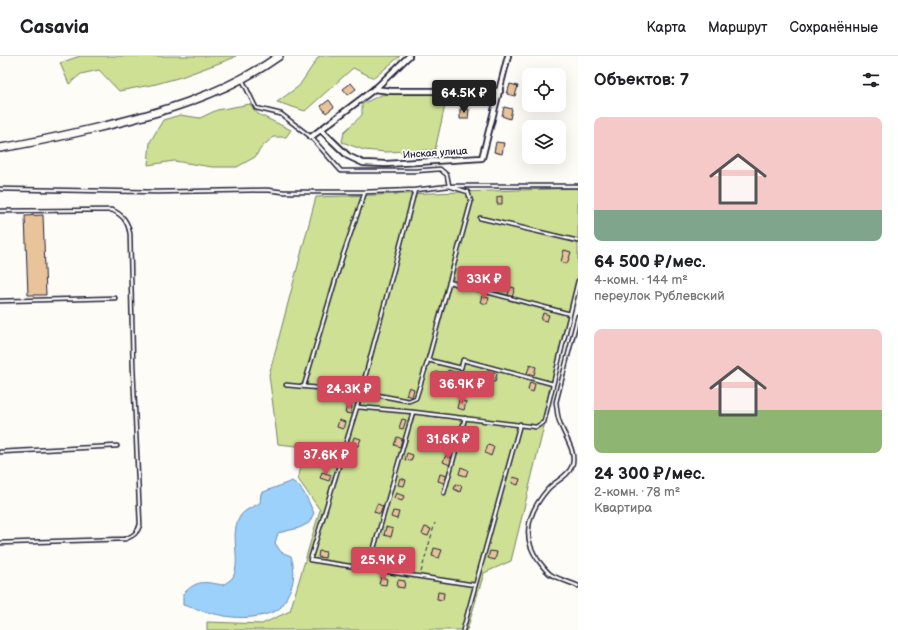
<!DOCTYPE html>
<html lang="ru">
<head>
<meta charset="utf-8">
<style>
  body { margin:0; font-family:"Balsamiq Sans",sans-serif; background:#f2f2f2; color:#202124; height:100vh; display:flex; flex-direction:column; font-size:15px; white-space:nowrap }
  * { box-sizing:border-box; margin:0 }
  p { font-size:13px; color:#757577 }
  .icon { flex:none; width:22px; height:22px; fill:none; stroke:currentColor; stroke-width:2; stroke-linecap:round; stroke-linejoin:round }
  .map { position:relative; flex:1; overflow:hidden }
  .panel { display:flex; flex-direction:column; background:#fff; width:320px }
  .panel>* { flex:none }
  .controls { position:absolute; left:522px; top:12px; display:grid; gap:8px }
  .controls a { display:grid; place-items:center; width:44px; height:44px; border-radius:8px; background:#fff; box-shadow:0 4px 16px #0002; font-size:20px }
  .price { position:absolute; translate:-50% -34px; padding:0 9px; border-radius:4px; background:#d1495b; color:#fff; font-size:13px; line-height:26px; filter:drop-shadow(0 1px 2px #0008) }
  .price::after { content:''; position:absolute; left:50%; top:24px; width:12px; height:9px; margin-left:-6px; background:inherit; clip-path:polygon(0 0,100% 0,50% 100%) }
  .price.on { background:#222; color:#fff }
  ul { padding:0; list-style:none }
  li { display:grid; align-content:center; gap:8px; height:212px; padding:0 16px }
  li span { display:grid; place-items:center; height:124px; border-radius:8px; color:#555 }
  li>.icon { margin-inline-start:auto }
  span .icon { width:72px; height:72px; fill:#fffc; stroke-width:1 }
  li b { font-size:17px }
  h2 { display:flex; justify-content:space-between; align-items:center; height:48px; padding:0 16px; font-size:17px }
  header { display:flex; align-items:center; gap:24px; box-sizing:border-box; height:56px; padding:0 20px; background:#fff; border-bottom:1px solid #e0e0e0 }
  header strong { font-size:19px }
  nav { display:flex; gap:22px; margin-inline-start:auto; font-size:14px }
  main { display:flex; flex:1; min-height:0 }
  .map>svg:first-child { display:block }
  .green { fill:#cde094; stroke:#788168 }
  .water { fill:#9bd1fa; stroke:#6b8bae }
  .building { fill:#e9c49a; stroke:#22223b }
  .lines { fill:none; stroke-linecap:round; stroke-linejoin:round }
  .lane-casing { stroke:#22223b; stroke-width:5.5 }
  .street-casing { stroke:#22223b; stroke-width:8 }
  .secondary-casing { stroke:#22223b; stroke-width:10 }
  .path { stroke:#22223b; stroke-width:1; stroke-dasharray:4 3; stroke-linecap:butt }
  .lane { stroke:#fdfcf7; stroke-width:2.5 }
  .street { stroke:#fdfcf7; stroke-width:4.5 }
  .secondary { stroke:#fdfcf7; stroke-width:7 }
  .labels { text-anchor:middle; stroke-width:3.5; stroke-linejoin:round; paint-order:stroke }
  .street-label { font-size:10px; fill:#22223b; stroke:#fdfcf7 }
</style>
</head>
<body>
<header>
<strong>Casavia</strong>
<nav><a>Карта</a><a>Маршрут</a><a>Сохранённые</a></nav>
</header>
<main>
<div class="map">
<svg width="578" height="574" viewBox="0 0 578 574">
  <rect width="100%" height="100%" fill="#fdfcf7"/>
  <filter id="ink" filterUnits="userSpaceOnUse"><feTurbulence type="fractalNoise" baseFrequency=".025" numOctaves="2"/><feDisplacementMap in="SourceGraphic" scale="8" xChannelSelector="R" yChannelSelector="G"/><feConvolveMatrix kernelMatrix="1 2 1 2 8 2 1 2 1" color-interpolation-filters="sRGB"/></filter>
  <g filter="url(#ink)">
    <!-- green -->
    <path class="green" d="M80 0H236L233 2 181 21 156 28 119 35 99 14 81 18 69 28 60 7Z
      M319 0H400L374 22 353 12 305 55 277 46 299 30Z
      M412 35 448 36 435 94 386 96 364 94 342 86 344 76 362 59V48L381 39Z
      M250 48 258 58 291 74 286 81H273L261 92 255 101 237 111H212L174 105 148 109 150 86 163 64 180 59 200 62 217 54Z
      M578 132V232L511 505 484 517 467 574H207V566L262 568 290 555 320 454 298 423 306 391 278 388 269 319 316 141Z"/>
    <!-- water -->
    <path class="water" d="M292 425C304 432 308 445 314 457L309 467 299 472 278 477 275 487 281 496 291 500C295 513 295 527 288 538 286 543 284 548 281 551 276 556 270 557 264 559 234 566 211 557 183 549V538C198 523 204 526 223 529 227 526 231 524 233 521 242 504 228 476 241 459 245 454 254 450 260 447L261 437Z"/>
    <!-- building -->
    <path class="building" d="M351 27 356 33 348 39 343 33Z
      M510 28 518 30 515 40 507 38Z
      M329 44 334 51 326 57 321 50Z
      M504 51 512 53 510 63 502 60Z
      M460 53H469L468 63H460Z
      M496 86 504 87 502 98 494 96Z
      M502 140V148H497V141Z
      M43 159 46 239H28L25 160Z
      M564 194 571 196 567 208 561 206Z
      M510 231 515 232 512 241 508 239Z
      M482 240 489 242 487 248 480 246Z
      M543 257 549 259 547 265 541 264Z
      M530 309 536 311 534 319 527 317Z
      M448 314 454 316 452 324 446 322Z
      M436 316 441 318 438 326 433 324Z
      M493 316 497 318 495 326 490 325Z
      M530 326 535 328 533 336 528 334Z
      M409 331 414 333 412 341 406 339Z
      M459 344 466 346 464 354 457 352Z
      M347 349 352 350 351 358 345 357Z
      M402 363 406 364 403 373 399 372Z
      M339 364 345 366 343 373 337 371Z
      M354 381 361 383 358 390 352 388Z
      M397 381 402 383 400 391 394 389Z
      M452 383 458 384 456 391 450 389Z
      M488 389 494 391 491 400 485 397Z
      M407 397 413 399 411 405 405 404Z
      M446 399 452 402 450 409 443 406Z
      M461 411 468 414 466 420 459 418Z
      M322 416 331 419 329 425 320 422Z
      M440 418 447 420 444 427 438 425Z
      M513 421 520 423 518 429 512 427Z
      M400 422 406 424 404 430 398 429Z
      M456 428 462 430 460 436 454 433Z
      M396 437 404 440 402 445 394 442Z
      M377 448 383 450 380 458 374 456Z
      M393 455 399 456 397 463 391 461Z
      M386 471 393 473 391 481 384 479Z
      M425 471 431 473 428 480 422 478Z
      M434 492 442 494 439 502 432 500Z
      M319 495 326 496 325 502 318 501Z
      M490 495 497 496 495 504 488 502Z
      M381 521 387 523 386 529 379 528Z
      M398 524 405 525 404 532 397 531Z
      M438 536 444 537 443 544 437 543Z"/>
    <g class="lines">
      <defs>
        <path id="lane" d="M242 23 256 52 281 58 311 81 341 115H415L440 113 447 119 449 130H578
          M0 133 157 136 267 134 284 136H365L415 134 449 130 468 136 471 146 428 304 416 342 409 345 361 336 286 329
          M415 134 357 351 310 504 475 529
          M0 155 112 154C123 159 128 166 130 178L133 311 140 468C138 477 133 480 125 483L0 487
          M480 162 578 185
          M449 226 570 258
          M0 245 115 242
          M578 260 556 346C557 353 557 360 560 367 564 380 577 395 572 410 568 421 555 425 548 433 529 455 520 479 538 504 542 509 545 514 550 518 558 523 569 526 578 530
          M428 304 461 312 463 304 553 328
          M304 330 342 202 365 136
          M357 351 413 356 536 371 544 366 578 225
          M0 396 117 390
          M444 437 465 362
          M368 513 413 356
          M463 574 520 368"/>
        <path id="street" d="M374 33 391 35H500
          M321 74 348 100 363 107 386 108 482 102 508 0
          M311 81 377 31 409 0"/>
        <path id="secondary" d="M0 92C31 87 62 80 92 73 157 58 225 39 279 0"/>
      </defs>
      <!-- lane casing -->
      <use href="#lane" class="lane-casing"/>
      <!-- street casing -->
      <use href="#street" class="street-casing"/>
      <!-- secondary casing -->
      <use href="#secondary" class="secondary-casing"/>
      <!-- path -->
      <path class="path" d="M421 516 435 467"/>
      <!-- lane -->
      <use href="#lane" class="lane"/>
      <!-- street -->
      <use href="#street" class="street"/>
      <!-- secondary -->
      <use href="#secondary" class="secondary"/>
    </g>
  </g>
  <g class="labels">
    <!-- street labels -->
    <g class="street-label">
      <text transform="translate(435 96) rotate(-4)" y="4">Инская улица</text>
    </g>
  </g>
</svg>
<div class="controls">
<a><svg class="icon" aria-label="locate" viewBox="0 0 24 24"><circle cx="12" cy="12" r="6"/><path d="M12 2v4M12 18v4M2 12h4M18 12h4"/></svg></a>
<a><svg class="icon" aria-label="layers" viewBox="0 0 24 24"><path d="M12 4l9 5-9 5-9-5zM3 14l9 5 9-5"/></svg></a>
</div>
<b class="price on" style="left:464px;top:58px">64.5K ₽</b>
<b class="price" style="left:484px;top:244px">33K ₽</b>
<b class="price" style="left:462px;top:349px">36.9K ₽</b>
<b class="price" style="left:349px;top:354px">24.3K ₽</b>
<b class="price" style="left:448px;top:404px">31.6K ₽</b>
<b class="price" style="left:326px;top:420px">37.6K ₽</b>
<b class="price" style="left:383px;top:525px">25.9K ₽</b>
</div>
<section class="panel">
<h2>Объектов: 7<svg class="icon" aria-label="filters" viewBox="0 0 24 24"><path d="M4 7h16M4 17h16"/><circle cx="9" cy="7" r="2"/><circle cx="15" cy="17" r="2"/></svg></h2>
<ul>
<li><span style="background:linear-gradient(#f6c9c9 75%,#7fa58c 0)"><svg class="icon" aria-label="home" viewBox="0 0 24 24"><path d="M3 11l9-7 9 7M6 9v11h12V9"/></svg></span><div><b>64 500 ₽/мес.</b><p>4-комн. · 144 m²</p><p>переулок Рублевский</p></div></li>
<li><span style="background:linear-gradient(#f6c9c9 65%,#8fb573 0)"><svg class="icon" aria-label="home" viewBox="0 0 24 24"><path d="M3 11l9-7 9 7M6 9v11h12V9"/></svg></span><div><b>24 300 ₽/мес.</b><p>2-комн. · 78 m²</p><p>Квартира</p></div></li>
</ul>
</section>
</main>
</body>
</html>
